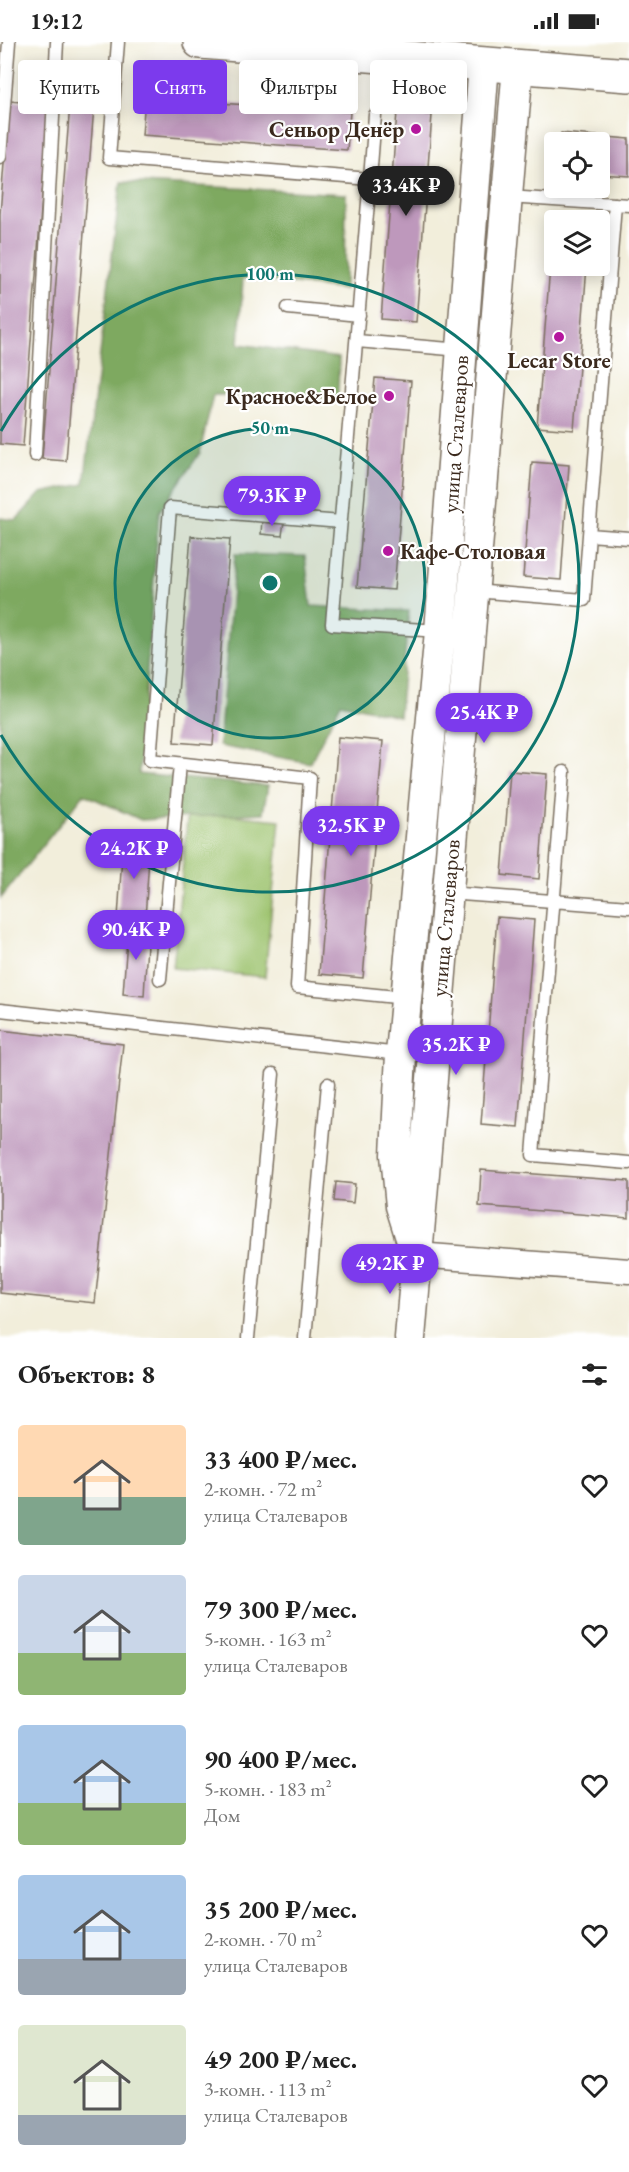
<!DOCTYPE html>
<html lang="ru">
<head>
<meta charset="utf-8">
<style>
  body { margin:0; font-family:"EB Garamond",serif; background:#f2f2f2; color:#222; height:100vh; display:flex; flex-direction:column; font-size:22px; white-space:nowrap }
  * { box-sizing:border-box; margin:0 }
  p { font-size:20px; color:#767676 }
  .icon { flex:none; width:33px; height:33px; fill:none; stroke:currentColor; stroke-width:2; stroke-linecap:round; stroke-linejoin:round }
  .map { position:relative; height:1296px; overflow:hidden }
  .drawer { display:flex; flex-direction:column; background:#fff; flex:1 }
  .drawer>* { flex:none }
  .hud { position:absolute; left:18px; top:18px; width:594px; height:54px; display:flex; gap:12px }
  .buttons { position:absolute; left:544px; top:90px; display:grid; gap:12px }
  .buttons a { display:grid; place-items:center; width:66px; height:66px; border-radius:6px; background:#fff; box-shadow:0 3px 15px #0003; font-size:30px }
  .price { position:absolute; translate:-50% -51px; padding:0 14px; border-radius:21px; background:#7c3aed; color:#fff; font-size:20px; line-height:39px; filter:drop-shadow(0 2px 3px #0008) }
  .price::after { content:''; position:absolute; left:50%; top:36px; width:18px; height:14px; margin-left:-9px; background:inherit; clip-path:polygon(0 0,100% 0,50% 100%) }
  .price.active { background:#222; color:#fff }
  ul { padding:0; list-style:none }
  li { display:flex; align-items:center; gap:18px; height:150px; padding:0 18px }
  li span { display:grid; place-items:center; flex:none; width:168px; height:120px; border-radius:6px; color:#555 }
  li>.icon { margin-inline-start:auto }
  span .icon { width:72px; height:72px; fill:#fffc; stroke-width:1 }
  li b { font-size:26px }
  h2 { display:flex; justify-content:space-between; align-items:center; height:72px; padding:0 18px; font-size:26px }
  .pill { padding:0 21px; border-radius:6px; background:#fff; box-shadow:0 3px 15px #0003; font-size:21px; line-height:54px }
  .pill.active { background:#7c3aed; color:#fff }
  .status { display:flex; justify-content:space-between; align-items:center; height:42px; padding:0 30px; background:#fff; direction:ltr }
  .status svg { height:16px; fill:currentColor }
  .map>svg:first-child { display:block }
  .green { fill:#9dc36e; stroke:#6c7646; stroke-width:1.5 }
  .forest { fill:#7ea961; stroke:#5c6a40; stroke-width:1.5 }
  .building { fill:#be98bc }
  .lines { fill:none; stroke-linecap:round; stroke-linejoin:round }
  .service-casing { stroke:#7b6f60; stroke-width:15 }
  .minor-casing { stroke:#7b6f60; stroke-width:27 }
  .tertiary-casing { stroke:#7b6f60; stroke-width:33 }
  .secondary-casing { stroke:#7b6f60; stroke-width:36 }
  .service { stroke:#fff; stroke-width:12 }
  .minor { stroke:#fff; stroke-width:24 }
  .tertiary { stroke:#fff; stroke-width:30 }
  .secondary { stroke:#fff; stroke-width:33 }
  .ring { fill:none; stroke:#0f766e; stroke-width:3 }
  .poi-dot { fill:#b5179e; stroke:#fff; stroke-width:2 }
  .labels { text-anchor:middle; stroke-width:4.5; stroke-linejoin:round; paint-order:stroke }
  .poi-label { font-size:22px; font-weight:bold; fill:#3b2a1e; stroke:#fff; text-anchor:end }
  .street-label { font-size:22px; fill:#3b2a1e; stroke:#fff }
  .centre { fill:#0f766e; stroke:#fff; stroke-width:3 }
  .ring-label { font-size:18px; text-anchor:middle; font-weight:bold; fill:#0f766e; stroke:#fff; stroke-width:4.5; stroke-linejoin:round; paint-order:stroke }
</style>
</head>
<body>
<div class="status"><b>19:12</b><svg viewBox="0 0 49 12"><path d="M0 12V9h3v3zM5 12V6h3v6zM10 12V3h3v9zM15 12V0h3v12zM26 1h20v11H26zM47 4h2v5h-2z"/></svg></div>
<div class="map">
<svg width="629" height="1296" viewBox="0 0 629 1296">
  <rect width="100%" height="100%" fill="#fff"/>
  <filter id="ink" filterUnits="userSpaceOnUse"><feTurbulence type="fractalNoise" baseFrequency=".0167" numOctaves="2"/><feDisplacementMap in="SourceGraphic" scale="12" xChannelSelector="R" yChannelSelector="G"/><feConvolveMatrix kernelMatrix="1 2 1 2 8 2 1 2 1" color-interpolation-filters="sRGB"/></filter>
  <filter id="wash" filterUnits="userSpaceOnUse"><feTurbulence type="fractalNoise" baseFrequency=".008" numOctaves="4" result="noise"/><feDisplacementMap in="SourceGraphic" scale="24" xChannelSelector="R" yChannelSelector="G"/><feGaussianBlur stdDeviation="1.35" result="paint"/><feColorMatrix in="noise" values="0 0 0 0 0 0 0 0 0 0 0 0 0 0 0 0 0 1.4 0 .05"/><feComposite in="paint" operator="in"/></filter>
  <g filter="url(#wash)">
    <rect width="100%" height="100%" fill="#f2eedb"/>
    <!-- green -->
    <path class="green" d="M188 769 280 778 265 935 173 926Z"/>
    <!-- forest -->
    <path class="forest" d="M121 140 346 152 345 248 243 236 239 302 339 316 338 355 213 353 200 411 159 470 139 732 268 744 263 771 141 778 84 752 1 856 0 476 16 478 41 451 84 442Z
      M235 512 305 514 311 564 409 569 399 674 341 661 310 721 219 704Z"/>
    <g id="blocks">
      <!-- building -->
      <path class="building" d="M145 56 350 70 347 108 142 93Z
        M9 59 49 62 23 404 0 402V172Z
        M70 62 94 64 66 419 42 417Z
        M397 70 432 73 416 280 381 277Z
        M561 91 629 97V134L600 132V100H560Z
        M554 175 582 177V178H555V224H587L574 388 537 385Z
        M375 336 411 339 394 548 357 545Z
        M532 420 569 423 561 538 523 535Z
        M262 477 284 479 282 494 261 492Z
        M191 494 230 497 213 703 174 700Z
        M338 695 383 699 363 936 319 932Z
        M510 729 547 732 539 837 502 833Z
        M123 798 150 800 145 877 118 876Z
        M497 875 534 878 518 1085 481 1082Z
        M128 883 148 885 144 954 123 952Z
        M0 988 123 1002 95 1261 0 1251Z
        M481 1128 629 1139V1176L479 1164Z
        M336 1140 355 1142 353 1161 334 1159Z"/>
    </g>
  </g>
  <g filter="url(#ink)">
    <use href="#blocks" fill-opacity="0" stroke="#7b6f60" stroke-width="1.5"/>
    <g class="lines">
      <defs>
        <path id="service" d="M118 0 109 116 370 137 332 582 440 589
          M0 115 9 0
          M370 137 375 73
          M508 155 629 163
          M288 266 359 273
          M357 299 461 308
          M35 413 57 0
          M341 480 170 466 150 718 310 736 297 945 406 956
          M589 493 615 162
          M474 549 584 558 589 493 629 496
          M564 730 533 1113 629 1121
          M448 851 629 865
          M160 937 180 722
          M0 968 400 1012
          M248 1296 273 1032
          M305 1296 328 1042"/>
        <path id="minor" d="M417 1213 629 1229"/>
        <path id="tertiary" d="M411 1196 401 1164 396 1113 401 1012 440 589 484 22
          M410 1296 518 24"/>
        <path id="secondary" d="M200 0 629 33"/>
      </defs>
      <!-- service casing -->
      <use href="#service" class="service-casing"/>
      <!-- minor casing -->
      <use href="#minor" class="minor-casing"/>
      <!-- tertiary casing -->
      <use href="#tertiary" class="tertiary-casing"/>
      <!-- secondary casing -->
      <use href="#secondary" class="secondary-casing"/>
      <!-- service -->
      <use href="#service" class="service"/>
      <!-- minor -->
      <use href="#minor" class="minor"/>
      <!-- tertiary -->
      <use href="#tertiary" class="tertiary"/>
      <!-- secondary -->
      <use href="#secondary" class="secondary"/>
    </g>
  </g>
  <!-- distance rings -->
  <circle cx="270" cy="541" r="155" fill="#0f766e" fill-opacity=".12"/>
  <g class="ring">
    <circle cx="270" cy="541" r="155"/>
    <path d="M1 389A309 309 0 1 1 1 693"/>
  </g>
  <!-- markers -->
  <g class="poi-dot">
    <circle cx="416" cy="87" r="6"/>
    <circle cx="559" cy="295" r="6"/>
    <circle cx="389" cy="354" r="6"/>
    <circle cx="388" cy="509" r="6"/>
  </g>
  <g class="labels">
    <!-- poi labels -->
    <g class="poi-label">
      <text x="404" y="95">Сеньор Денёр</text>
      <text x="559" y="326" text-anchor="middle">Lecar Store</text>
      <text x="377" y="362">Красное&amp;Белое</text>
      <text x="400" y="517" text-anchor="start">Кафе-Столовая</text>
    </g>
    <!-- street labels -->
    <g class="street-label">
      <text transform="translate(455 392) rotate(-86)" y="8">улица Сталеваров</text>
      <text transform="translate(445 876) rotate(-85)" y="8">улица Сталеваров</text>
    </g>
  </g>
  <circle cx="270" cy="541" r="9" class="centre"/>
  <g class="ring-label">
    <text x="270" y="238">100 m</text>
    <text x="270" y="392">50 m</text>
  </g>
</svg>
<div class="buttons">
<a><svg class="icon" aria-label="locate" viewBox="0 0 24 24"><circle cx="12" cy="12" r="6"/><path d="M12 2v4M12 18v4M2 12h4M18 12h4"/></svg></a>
<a><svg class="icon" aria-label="layers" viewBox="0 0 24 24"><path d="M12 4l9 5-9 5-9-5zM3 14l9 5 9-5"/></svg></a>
</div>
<b class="price active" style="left:406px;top:175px">33.4K ₽</b>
<b class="price" style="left:272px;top:485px">79.3K ₽</b>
<b class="price" style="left:484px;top:702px">25.4K ₽</b>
<b class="price" style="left:351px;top:815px">32.5K ₽</b>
<b class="price" style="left:134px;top:838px">24.2K ₽</b>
<b class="price" style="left:136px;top:919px">90.4K ₽</b>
<b class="price" style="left:456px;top:1034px">35.2K ₽</b>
<b class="price" style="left:390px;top:1253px">49.2K ₽</b>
<div class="hud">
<a class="pill">Купить</a>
<a class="pill active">Снять</a>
<a class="pill">Фильтры</a>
<a class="pill">Новое</a>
</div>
</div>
<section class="drawer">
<h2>Объектов: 8<svg class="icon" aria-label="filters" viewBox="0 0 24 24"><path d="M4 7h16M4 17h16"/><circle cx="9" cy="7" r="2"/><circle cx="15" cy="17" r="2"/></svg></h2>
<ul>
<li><span style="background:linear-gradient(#ffd9b3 60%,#7fa58c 0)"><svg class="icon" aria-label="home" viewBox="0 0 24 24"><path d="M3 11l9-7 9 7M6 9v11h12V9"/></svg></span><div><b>33 400 ₽/мес.</b><p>2-комн. · 72 m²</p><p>улица Сталеваров</p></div><svg class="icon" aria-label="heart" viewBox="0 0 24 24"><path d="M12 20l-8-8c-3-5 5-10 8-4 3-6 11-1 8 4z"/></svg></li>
<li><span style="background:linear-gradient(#c9d6e8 65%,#8fb573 0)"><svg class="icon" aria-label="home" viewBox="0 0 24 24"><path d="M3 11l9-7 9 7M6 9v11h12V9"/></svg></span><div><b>79 300 ₽/мес.</b><p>5-комн. · 163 m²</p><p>улица Сталеваров</p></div><svg class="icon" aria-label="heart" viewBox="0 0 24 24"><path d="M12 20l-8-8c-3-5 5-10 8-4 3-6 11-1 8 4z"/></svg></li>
<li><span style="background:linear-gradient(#a9c7e8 65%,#8fb573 0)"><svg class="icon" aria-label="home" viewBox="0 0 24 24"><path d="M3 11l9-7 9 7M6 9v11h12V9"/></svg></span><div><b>90 400 ₽/мес.</b><p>5-комн. · 183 m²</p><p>Дом</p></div><svg class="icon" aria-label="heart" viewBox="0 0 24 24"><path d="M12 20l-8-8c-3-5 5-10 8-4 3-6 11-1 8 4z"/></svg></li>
<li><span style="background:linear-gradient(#a9c7e8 70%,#9aa5b1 0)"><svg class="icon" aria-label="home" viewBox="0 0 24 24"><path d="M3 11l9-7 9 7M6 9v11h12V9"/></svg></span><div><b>35 200 ₽/мес.</b><p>2-комн. · 70 m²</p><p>улица Сталеваров</p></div><svg class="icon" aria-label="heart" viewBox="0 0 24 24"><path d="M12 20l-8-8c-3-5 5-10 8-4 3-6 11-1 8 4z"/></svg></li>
<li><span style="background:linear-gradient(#dfe7d0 75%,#9aa5b1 0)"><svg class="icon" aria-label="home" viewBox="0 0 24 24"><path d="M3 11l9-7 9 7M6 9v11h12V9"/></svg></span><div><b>49 200 ₽/мес.</b><p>3-комн. · 113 m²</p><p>улица Сталеваров</p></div><svg class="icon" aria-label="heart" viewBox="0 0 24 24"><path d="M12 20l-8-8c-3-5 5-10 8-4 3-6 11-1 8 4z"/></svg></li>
</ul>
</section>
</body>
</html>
